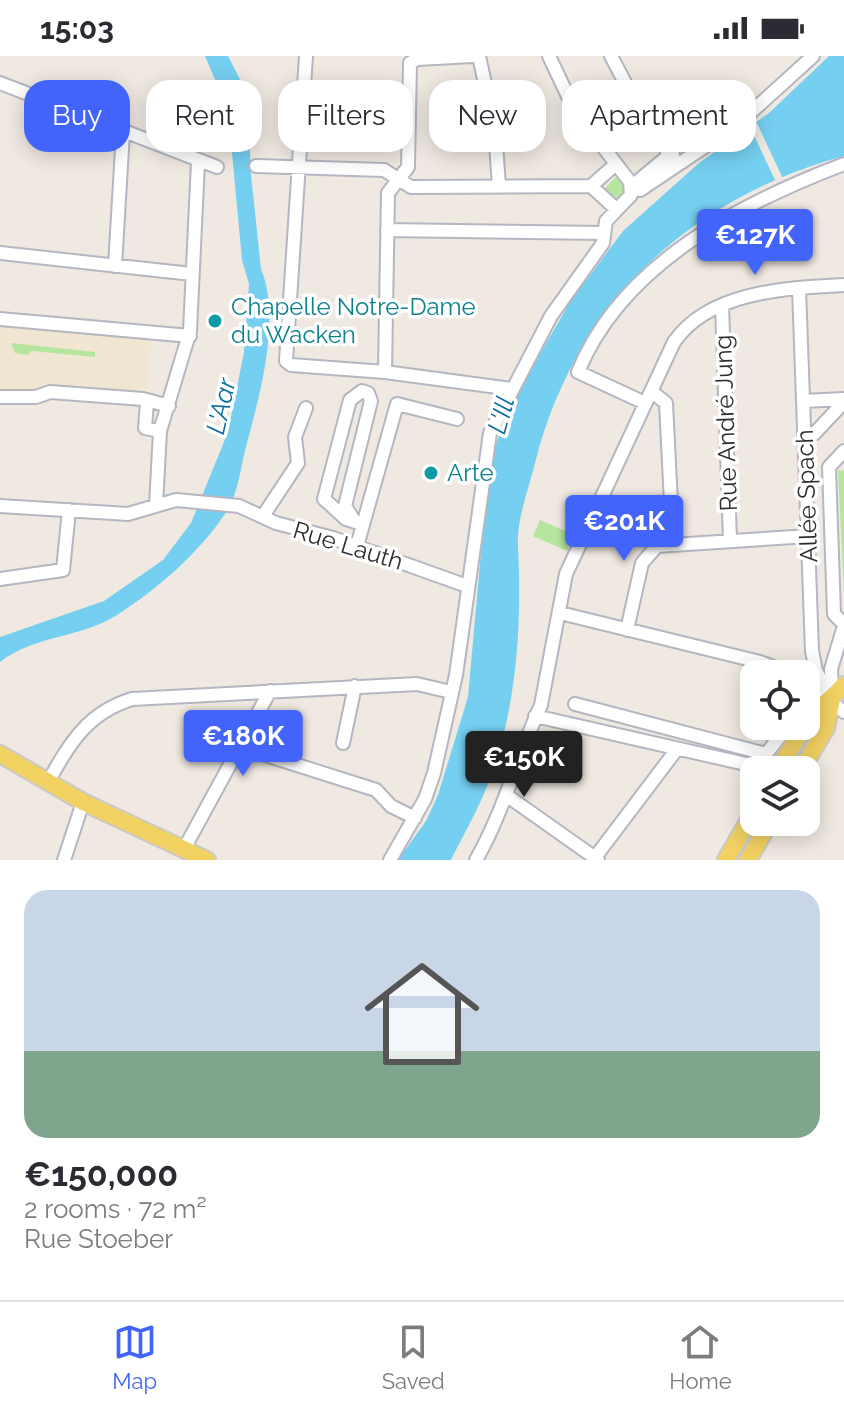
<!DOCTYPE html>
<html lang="en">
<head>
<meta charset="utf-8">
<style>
  body { margin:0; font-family:Raleway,sans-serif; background:#f7f7f7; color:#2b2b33; height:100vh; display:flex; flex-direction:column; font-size:30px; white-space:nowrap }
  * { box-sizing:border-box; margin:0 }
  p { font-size:26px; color:#7c7c81 }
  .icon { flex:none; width:44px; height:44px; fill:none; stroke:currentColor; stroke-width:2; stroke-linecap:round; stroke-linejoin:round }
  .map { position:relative; height:804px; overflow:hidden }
  .details { display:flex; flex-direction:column; background:#fff; flex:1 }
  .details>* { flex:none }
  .banner { position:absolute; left:24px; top:24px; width:796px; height:72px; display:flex; gap:16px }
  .fabs { position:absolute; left:740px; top:604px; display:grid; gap:16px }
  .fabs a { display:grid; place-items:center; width:80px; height:80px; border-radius:16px; background:#fff; box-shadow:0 4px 20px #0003; font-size:40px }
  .price { position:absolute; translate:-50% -68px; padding:0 18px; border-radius:8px; background:#4264fb; color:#fff; font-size:26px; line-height:52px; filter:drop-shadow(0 2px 4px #0008) }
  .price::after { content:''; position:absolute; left:50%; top:48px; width:24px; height:18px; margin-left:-12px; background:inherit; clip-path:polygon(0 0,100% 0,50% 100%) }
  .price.on { background:#222; color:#fff }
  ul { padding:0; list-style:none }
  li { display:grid; align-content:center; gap:16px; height:424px; padding:0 24px }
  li+li { border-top:2px solid #e1e1e2 }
  li span { display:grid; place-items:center; height:248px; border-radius:24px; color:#555 }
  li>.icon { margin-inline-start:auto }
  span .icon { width:144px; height:144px; fill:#fffc; stroke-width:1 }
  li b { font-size:34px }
  .tag { padding:0 28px; border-radius:24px; background:#fff; box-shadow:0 4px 20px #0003; font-size:28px; line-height:72px }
  .tag.on { background:#4264fb; color:#fff }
  .status { display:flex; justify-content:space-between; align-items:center; height:56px; padding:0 40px; background:#fff; direction:ltr }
  .status svg { height:22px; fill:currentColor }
  .tabs { display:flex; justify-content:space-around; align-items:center; height:112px; border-top:2px solid #e1e1e2; background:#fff; font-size:22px; color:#7c7c81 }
  .tabs a { display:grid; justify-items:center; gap:4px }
  .tabs .on { color:#4264fb }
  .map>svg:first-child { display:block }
  .education { fill:#f0e6d1 }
  .green { fill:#b6e59e }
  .water { fill:#75cff0 }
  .pier { fill:#efe9e1 }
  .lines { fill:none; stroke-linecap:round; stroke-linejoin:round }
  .minor-casing { stroke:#b4b7c1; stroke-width:16 }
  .major-casing { stroke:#c9c9c9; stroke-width:20 }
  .minor { stroke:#fff; stroke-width:12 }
  .major { stroke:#f2d163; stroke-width:16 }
  .culture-dot { fill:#0f9aa8; stroke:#fff; stroke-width:3 }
  .labels { text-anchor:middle; stroke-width:7; stroke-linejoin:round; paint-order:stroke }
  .culture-label { font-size:24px; fill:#0d838f; stroke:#fff; text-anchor:start }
  .street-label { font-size:24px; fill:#2e2e2e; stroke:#fff }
  .water-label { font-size:26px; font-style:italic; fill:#0d6fa3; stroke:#fff }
</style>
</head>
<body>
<div class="status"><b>15:03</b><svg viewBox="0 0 49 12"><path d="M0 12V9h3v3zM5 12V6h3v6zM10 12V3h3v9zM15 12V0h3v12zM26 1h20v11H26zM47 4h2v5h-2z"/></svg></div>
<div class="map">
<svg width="844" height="804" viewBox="0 0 844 804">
  <rect width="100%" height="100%" fill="#efe9e1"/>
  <!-- education -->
  <path class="education" d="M0 260 152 274 147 341 0 333Z"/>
  <!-- green -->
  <path class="green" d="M617 120 625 128 626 136 618 143 603 134Z
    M11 287 95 296V301L32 295 27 299 15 297Z
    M838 414 844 415V538Z
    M540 464 574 479 567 495 533 480Z"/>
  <!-- water -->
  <path class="water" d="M205 0H228L244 31 248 51 251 119 261 213C282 263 259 341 246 391 240 413 239 435 227 455 199 497 159 532 117 559 81 582 35 579 0 606V581L104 545 163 504 191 467 228 376 244 296 249 228 242 204 228 54Z
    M829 0H844V100C687 143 575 249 535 407 529 432 516 465 518 490 522 568 517 654 488 728 478 754 463 779 451 804H398L426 765 438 739 468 641 484 463 494 395 507 355 570 246 623 175 699 107 769 57Z"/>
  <!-- pier -->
  <path class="pier" d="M755 63 784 125 777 128 749 69Z"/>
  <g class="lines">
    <defs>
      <path id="minor" d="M306 0 286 305 291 309 385 316 512 333
        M479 0 495 74 499 130
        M611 0 640 55 672 92 674 107 666 113
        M0 27 217 111
        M616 108 591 130 616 153
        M256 110 384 114 411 131 591 130
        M631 131 668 100 665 88
        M640 134 737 69 813 0
        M387 174 604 177
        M0 197 192 218
        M115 210 123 76
        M799 232 812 595 816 615 832 643
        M722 249 730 484
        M0 263 190 280
        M385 316 388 137 408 111 410 7 417 3 473 0
        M651 335 666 347 673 487
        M0 341H36L50 336 143 343 169 350
        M803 345 844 343
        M147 346 145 372 160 375
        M645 347 578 316C622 208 741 147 844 108
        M805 381 814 378 844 346
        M844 395 829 411 834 558 844 568
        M156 449 160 375 190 275 198 106
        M0 450 128 458 176 444 239 450 276 467 333 482 467 530
        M263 460 298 407 295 381 306 352
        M355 466 345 450 371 345 368 337 362 335 350 344 324 443 346 463 363 468
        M357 490 397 348 457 363
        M0 523 63 514 69 454
        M560 557 760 606 792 618
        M627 574 642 507 657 490 809 480
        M806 626 844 656
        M832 640 831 613 844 570
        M575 648 766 698
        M806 648 829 644
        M535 660 772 714
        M343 687 355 630
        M256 696 376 734 391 750 415 762
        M766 698 788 670
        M48 726C70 687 87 657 132 643L417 628 451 636
        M506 739 598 804
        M184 793 270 635
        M64 804 83 746
        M390 804 425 743 434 717 456 619 490 377 551 260 603 187 606 165 631 139 630 126 574 53 549 0
        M476 804C504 755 518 699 541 649L566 518 674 286C709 235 787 232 844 229
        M593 804 677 693"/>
      <path id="major" d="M806 668C816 652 832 643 844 629
        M0 698 83 746 207 804
        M777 714 805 670
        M801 714 826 672 832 643
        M726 804 754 755
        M748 804 770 766"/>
    </defs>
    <!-- minor casing -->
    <use href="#minor" class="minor-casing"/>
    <!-- major casing -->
    <use href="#major" class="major-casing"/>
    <!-- minor -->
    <use href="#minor" class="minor"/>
    <!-- major -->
    <use href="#major" class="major"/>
  </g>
  <!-- markers -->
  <g class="culture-dot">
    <circle cx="215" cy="265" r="8"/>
    <circle cx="431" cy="417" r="8"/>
  </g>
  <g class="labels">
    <!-- culture labels -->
    <g class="culture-label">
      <text x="231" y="259">Chapelle Notre-Dame<tspan x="231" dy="28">du Wacken</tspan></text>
      <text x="447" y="425">Arte</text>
    </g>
    <!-- street labels -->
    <g class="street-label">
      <text transform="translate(726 367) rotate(-92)" y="8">Rue André Jung</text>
      <text transform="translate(807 440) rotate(-92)" y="8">Allée Spach</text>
      <text transform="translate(348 490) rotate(17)" y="8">Rue Lauth</text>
    </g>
    <!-- water labels -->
    <g class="water-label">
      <text transform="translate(221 350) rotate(-77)" y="9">L'Aar</text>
      <text transform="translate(501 359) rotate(-74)" y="9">L'Ill</text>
    </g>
  </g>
</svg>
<div class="fabs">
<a><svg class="icon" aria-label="locate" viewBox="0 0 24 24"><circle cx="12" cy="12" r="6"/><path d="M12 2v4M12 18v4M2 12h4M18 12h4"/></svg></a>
<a><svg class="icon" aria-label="layers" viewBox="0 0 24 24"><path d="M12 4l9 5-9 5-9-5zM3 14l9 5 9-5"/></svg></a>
</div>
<b class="price" style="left:755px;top:221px">€127K</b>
<b class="price" style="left:624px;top:507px">€201K</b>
<b class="price" style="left:243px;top:722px">€180K</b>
<b class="price on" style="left:524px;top:743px">€150K</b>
<div class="banner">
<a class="tag on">Buy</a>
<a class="tag">Rent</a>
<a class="tag">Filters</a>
<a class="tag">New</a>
<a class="tag">Apartment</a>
</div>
</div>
<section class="details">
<ul>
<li><span style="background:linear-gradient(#c9d6e8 65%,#7fa58c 0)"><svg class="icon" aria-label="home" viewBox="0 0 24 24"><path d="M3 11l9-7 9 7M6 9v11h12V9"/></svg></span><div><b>€150,000</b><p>2 rooms · 72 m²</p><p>Rue Stoeber</p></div></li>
</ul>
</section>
<nav class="tabs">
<a class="on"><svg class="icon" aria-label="map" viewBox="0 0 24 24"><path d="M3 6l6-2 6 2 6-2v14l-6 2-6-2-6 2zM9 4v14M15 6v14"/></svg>Map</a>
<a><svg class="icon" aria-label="saved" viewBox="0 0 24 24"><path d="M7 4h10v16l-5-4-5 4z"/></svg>Saved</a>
<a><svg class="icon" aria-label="home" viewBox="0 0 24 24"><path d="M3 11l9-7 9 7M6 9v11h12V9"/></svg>Home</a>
</nav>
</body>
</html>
